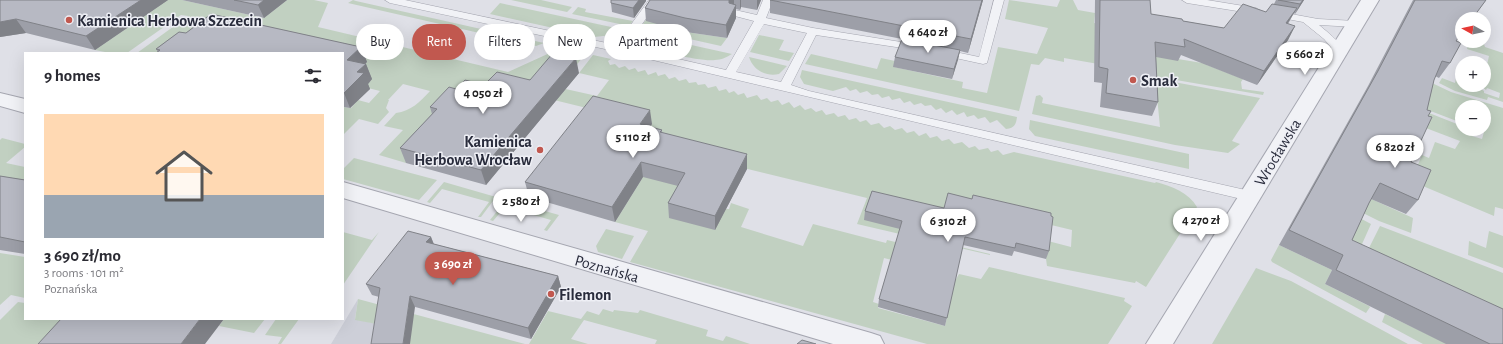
<!DOCTYPE html>
<html lang="en">
<head>
<meta charset="utf-8">
<style>
  body { margin:0; font-family:"Alegreya Sans",sans-serif; background:#f7f7f7; color:#2b2b33; height:100vh; display:flex; flex-direction:column; font-size:15px; white-space:nowrap }
  * { box-sizing:border-box; margin:0 }
  p { font-size:13px; color:#7c7c81 }
  .icon { flex:none; width:22px; height:22px; fill:none; stroke:currentColor; stroke-width:2; stroke-linecap:round; stroke-linejoin:round }
  .map { position:relative; flex:1; overflow:hidden }
  .side { position:absolute; left:24px; top:52px; width:320px; height:268px; display:flex; flex-direction:column; background:#fff; border-radius:0px; box-shadow:0 4px 16px #0002 }
  .side>* { flex:none }
  .top-card { position:absolute; left:356px; top:24px; width:380px; height:36px; display:flex; gap:8px }
  .needle { width:26px; rotate:278deg }
  .buttons { position:absolute; left:1455px; top:12px; display:grid; gap:8px }
  .buttons a { display:grid; place-items:center; width:36px; height:36px; border-radius:50%; background:#fff; box-shadow:0 4px 16px #0002; font-size:20px }
  .price { position:absolute; translate:-50% -34px; padding:0 9px; border-radius:14px; background:#fff; color:#222; font-size:13px; line-height:26px; filter:drop-shadow(0 1px 2px #0008) }
  .price::after { content:''; position:absolute; left:50%; top:24px; width:12px; height:9px; margin-left:-6px; background:inherit; clip-path:polygon(0 0,100% 0,50% 100%) }
  .price.selected { background:#c1584f; color:#fff }
  ul { padding:0; list-style:none }
  li { display:grid; align-content:center; gap:8px; height:212px; padding:0 20px }
  li span { display:grid; place-items:center; height:124px; border-radius:0px; color:#555 }
  li>.icon { margin-inline-start:auto }
  span .icon { width:72px; height:72px; fill:#fffc; stroke-width:1 }
  li b { font-size:17px }
  h2 { display:flex; justify-content:space-between; align-items:center; height:48px; padding:0 20px; font-size:17px }
  .tag { padding:0 14px; border-radius:18px; background:#fff; box-shadow:0 4px 16px #0002; font-size:14px; line-height:36px }
  .tag.selected { background:#c1584f; color:#fff }
  .map>svg:first-child { display:block }
  .built { fill:#cdcfd8 }
  .green { fill:#c1d0c1 }
  .lines { fill:none; stroke-linecap:round; stroke-linejoin:round }
  .service-casing { stroke:#a5a6b0; stroke-width:1 }
  .minor-casing { stroke:#a5a6b0; stroke-width:2 }
  .tertiary-casing { stroke:#a5a6b0; stroke-width:2 }
  .service { fill:#f1f2f6; fill-rule:evenodd }
  .minor { fill:#f1f2f6; fill-rule:evenodd }
  .tertiary { fill:#f1f2f6; fill-rule:evenodd }
  .wall { fill:#9d9fa8 }
  .shaded-wall { fill:#808288 }
  .building { fill:#b7b9c3; stroke:#808288 }
  .poi-dot { fill:#c1584f; stroke:#eeeff5; stroke-width:1.5 }
  .labels { text-anchor:middle; stroke-width:3; stroke-linejoin:round; paint-order:stroke }
  .poi-label { font-size:16px; font-weight:bold; fill:#292c3c; stroke:#eeeff5; text-anchor:start }
  .street-label { font-size:16px; fill:#292c3c; stroke:#eeeff5 }
</style>
</head>
<body>
<div class="map">
<svg width="1503" height="344" viewBox="0 0 1503 344">
  <rect width="100%" height="100%" fill="#dfe0e7"/>
  <!-- built -->
  <path class="built" d="M358 299 355 319 382 325 410 344H331Z"/>
  <!-- green -->
  <path class="green" d="M113 0H182L264 18 287 0H314L328 3 318 27 508 72 552 52 567 50 586 53 571 72 543 84 597 96 609 80 579 73 593 55 611 59 608 61 610 65 615 64 619 68 625 66 629 70 635 68 638 72 645 70 648 75 656 72 658 76 665 74 669 79 675 77 679 81 686 79 689 83 696 82 698 85 705 84 708 88 716 86 719 91 726 89 729 93 734 91 738 95 744 93 747 98 757 95 761 100 767 98 771 102 778 100 782 105 789 102 794 108 800 105 805 110 811 108 816 112 822 110 826 115 834 113 838 117 845 115 849 120 856 118 860 122 866 120 871 125 879 123 884 128 890 126 895 130 902 128 907 133 914 131 919 136 926 133 930 138 937 136 942 141 949 139 954 144 962 142 969 148 975 146 979 150 988 148 991 152 998 150 1003 155 1014 152 1155 183 1156 182C1172 186 1189 193 1197 207L1146 287 1136 281 1135 283 1047 266 1046 259 1048 241 1071 247 1072 230 1047 224 942 216 907 230 906 234 990 254V255L857 224 867 198 703 158 726 209H729L731 203 749 209 741 227 803 246 813 224 886 243 887 240 933 251 927 269 884 258 873 302 879 304 878 308 945 326 955 281 959 274 981 279 989 267 1125 298 1124 301 1132 306 1108 344H927L630 262 648 231 615 222 643 177 642 139 652 124 501 87 442 124 406 163 379 155 403 130 384 126 396 113C411 111 420 102 430 91L403 84 388 100H389L386 108 389 112 378 124 359 119 343 135V107L351 108 358 100 369 103 380 91 364 87 353 75 367 62 343 53H137L188 16 181 15 127 53H110L95 50 154 9Z
    M353 0 356 1 544 43 536 46 348 3Z
    M511 0H541L572 7 567 12Z
    M1009 0 1057 7 1060 0H1073L1078 10 1095 13 1094 23 1101 24 1178 59 1208 64 1207 65 1243 79 1241 82 1242 89 1264 92 1263 95 1153 76 1150 73 1064 58V62L1045 58 1039 65 1031 64 1019 111 805 64 811 54 877 69 881 58 895 61 894 67 963 82 962 88 987 93 998 47 1037 54 1048 28 1005 19Z
    M500 3 625 30 612 35 594 37 490 14Z
    M578 7 586 9 585 12 633 21 629 26 572 14Z
    M655 7 686 32 727 38 721 46 640 28Z
    M637 33 732 54C727 57 721 60 715 60 701 62 657 51 643 46L637 39Z
    M759 35 784 40 779 50 794 53 789 61 750 52Z
    M1467 41H1483L1485 47 1503 53V102L1488 97 1487 100 1455 91 1439 83 1442 78 1455 83 1457 73 1462 75V85H1476L1484 91V93L1499 98 1500 93 1487 88 1486 90 1480 85H1484V69H1486L1489 56 1467 49 1469 42Z
    M749 57 787 66 779 74C766 77 753 70 749 57Z
    M802 70 1017 117C1016 124 1015 128 1006 129L997 120 990 123 985 117 978 119 974 115 967 117 964 112 957 115 952 110 946 113 941 108 936 110 931 105 925 106 921 103 914 105 910 101 904 103 900 98 892 100 889 96 882 98 878 94 872 95 867 91 860 93 856 89 850 91 846 87 833 91 804 84 800 77Z
    M1163 80 1260 98 1232 141 1240 144 1228 153 1175 145 1032 114 1036 96 1040 95 1043 98 1042 103 1160 127 1156 86Z
    M1432 83 1451 92 1503 108V209L1495 207 1494 216 1411 181 1422 155 1429 158 1435 142 1455 149 1460 141 1410 122 1419 109 1462 126V129L1474 131 1472 136 1482 139 1484 132 1478 129H1484V107H1462V123L1420 107Z
    M1030 120 1189 154V169L1035 136 1029 129Z
    M2 138 25 144V147L6 163 25 167V193L0 189V140Z
    M354 158 437 180 419 200 343 179V169Z
    M444 182 496 197 481 217H478L489 202 442 189 430 203 427 202Z
    M1367 197 1413 218 1411 233 1379 221 1361 212Z
    M506 200 559 215 547 231 544 230 551 220 505 207 493 221 490 220Z
    M1358 217 1371 224 1358 253 1344 246Z
    M1380 226 1503 273V331L1361 264Z
    M606 229 634 236 622 259 598 252 596 246Z
    M1489 231 1503 236V268L1468 255 1469 241 1486 248Z
    M343 232 372 240 379 232 343 285Z
    M1279 245 1332 270 1325 284 1369 306 1370 307 1366 313 1272 262 1271 260Z
    M0 253 25 257V298L11 295 0 305Z
    M1256 268 1291 281 1408 344H1212Z
    M358 299 525 344H410L382 325 355 320Z
    M18 302 25 303V319H90L67 344H0V320Z
    M603 309 613 312 614 310 638 313 640 310 708 330 706 336 723 341 726 336 750 344H655L657 340 584 320 571 339 588 344H529L548 311 581 319 587 311 599 315Z
    M1385 314 1448 344H1423L1382 322Z
    M224 319H265L254 333 219 326Z
    M276 319H299L281 344H278L282 337 265 335Z"/>
  <g class="lines">
    <defs>
      <path id="service" d="M385 0H405L616 45 649 0H659L626 47 726 70 754 21 731 15 730 13 735 10 757 15 763 0H773L766 18 813 28 920 45 922 47 916 50 816 35 791 85 809 91 1250 191 1255 193 1257 196 1255 199 1250 201 619 52 390 3ZM764 24 807 33 781 82 736 72Z
        M994 0H1004L987 63 983 64 937 54 935 52 937 50 941 49 979 57Z
        M1182 0H1207L1256 8 1261 11 1256 14 1187 3Z
        M1275 11 1318 19 1356 21 1361 24 1356 27 1319 25C1329 33 1337 40 1345 50L1339 53 1335 52 1324 39 1303 22 1271 16 1270 14Z"/>
      <path id="minor" d="M0 93 25 99V113L0 106Z
        M343 182 871 333 880 336 884 344H833L343 198Z"/>
      <path id="tertiary" d="M1361 0H1379L1173 344H1146Z"/>
    </defs>
    <!-- service casing -->
    <use href="#service" class="service-casing"/>
    <!-- minor casing -->
    <use href="#minor" class="minor-casing"/>
    <!-- tertiary casing -->
    <use href="#tertiary" class="tertiary-casing"/>
    <!-- service -->
    <use href="#service" class="service"/>
    <!-- minor -->
    <use href="#minor" class="minor"/>
    <!-- tertiary -->
    <use href="#tertiary" class="tertiary"/>
  </g>
  <!-- wall -->
  <path class="wall" d="M0 0H168L95 50 26 33 0 37Z
    M182 0H287L264 18Z
    M611 0H646V1L634 18 612 12 611 3Z
    M650 0H761L757 10 741 7 740 10 736 9V18L727 38 686 32 646 21 645 8Z
    M770 0H983L968 53 960 51 952 79 893 67 895 57 902 39 770 13Z
    M1095 0H1150L1151 14 1183 21 1224 28 1266 12 1274 4 1276 0H1304L1295 14 1294 13 1288 24 1295 26 1288 40 1257 85 1181 55 1178 61 1156 57 1158 102 1152 116 1100 107 1102 83 1094 82Z
    M1413 0H1486L1456 41 1450 63 1439 78 1435 76 1434 80 1427 110 1428 116 1411 162 1418 200 1406 214 1371 199 1352 240 1503 344H1446L1325 284 1332 270 1279 245 1368 86Z
    M211 14 361 47 367 62 365 64H366L372 79 368 84 370 89 350 108 344 107 343 108V53H156L158 52 156 49 179 32 186 33Z
    M579 73 486 185 406 163 400 148 432 114 430 107 456 89Z
    M652 124 650 127 662 130V133L747 169 715 230 669 218 668 203 678 186 643 177 615 222 529 197 525 182Z
    M0 176 25 180V254L0 250Z
    M872 191 1049 251 1046 259 1014 251 1012 256 963 245 945 326 878 307 879 299 900 229 864 220 865 211Z
    M431 237 434 244 558 276 561 287 531 339 372 295 366 284Z"/>
  <!-- shaded-wall -->
  <path class="shaded-wall" d="M141 0H168L95 50 86 36Z
    M264 0H287L264 18 258 5Z
    M639 0H646V1L634 18 633 8Z
    M729 0H734V8L736 5V18L727 38 726 25 729 12Z
    M740 0H741V7L740 10Z
    M757 0H761L757 10Z
    M982 0H983L968 53 971 39Z
    M1303 0H1304L1295 14 1300 4Z
    M1297 8 1289 21 1278 37 1286 23Z
    M16 19 26 33 0 37V22Z
    M1295 26 1288 40 1257 85 1264 71Z
    M361 47 367 62 353 75 347 60Z
    M960 50 958 60 952 79 954 69Z
    M576 58 579 73 486 185 481 170Z
    M366 64 372 79 368 84 370 89 350 108 344 93 357 72Z
    M650 110 652 124 642 139 640 124Z
    M747 154V169L715 230V216Z
    M641 162 643 177 615 222 612 207Z
    M431 237 435 248 426 242Z
    M558 276 561 287 531 339 528 328Z
    M410 296 415 307 410 344H403Z
    M200 319H224L205 344H181Z"/>
  <!-- building -->
  <path class="building" d="M0 0H141L86 36 16 19 0 22Z
    M234 0H264L258 5Z
    M611 0H639L633 8 611 3Z
    M650 0H729V3L736 5 726 25 685 18 645 8Z
    M770 0H982L971 39Z
    M1100 0H1150L1151 14 1182 19 1183 21 1224 28 1243 4 1266 12 1272 4 1297 8 1286 23 1295 26 1264 71 1184 39 1185 47 1155 42 1158 102 1106 93 1108 69 1099 67Z
    M1278 0H1303L1300 4Z
    M1415 0H1486L1472 19H1462V33L1456 41 1461 43 1450 63 1442 61 1434 80 1427 110 1431 111 1428 116 1432 117 1411 162 1431 170 1418 200 1380 183 1369 203 1352 240 1503 309V344H1490L1336 270 1343 255 1289 230 1378 71Z
    M211 14 361 47 347 60 366 64 357 72 364 73 344 93H343V53H156L160 50 156 49 179 32 186 33Z
    M902 39 960 50 954 69 895 57Z
    M553 53 576 58 481 170 400 148 437 109 430 107 449 87 456 89 465 80 484 85 497 72 530 80Z
    M593 96 650 110 640 124 662 130 660 132 747 154 715 216 668 203 685 173 641 162 612 207 525 182Z
    M0 176 25 180V242L0 237Z
    M872 191 944 208 948 193 972 199 973 195 1051 213V216L1053 217 1049 251 1016 243 1015 248 965 237 947 318 879 299 902 221 865 211Z
    M408 231 431 237 426 242 558 276 528 328 410 296 403 344H371L380 288 366 284Z
    M61 319H200L181 344H38Z
    M802 340 816 344H797Z"/>
  <!-- markers -->
  <g class="poi-dot">
    <circle cx="69" cy="20" r="4"/>
    <circle cx="1133" cy="80" r="4"/>
    <circle cx="540" cy="150" r="4"/>
    <circle cx="551" cy="294" r="4"/>
  </g>
  <g class="labels">
    <!-- poi labels -->
    <g class="poi-label">
      <text x="77" y="26">Kamienica Herbowa Szczecin</text>
      <text x="1141" y="86">Smak</text>
      <text x="532" y="147" text-anchor="end">Kamienica<tspan x="532" dy="18">Herbowa Wrocław</tspan></text>
      <text x="559" y="300">Filemon</text>
    </g>
    <!-- street labels -->
    <g class="street-label">
      <text transform="translate(1277 152) rotate(-59)" y="6">Wrocławska</text>
      <text transform="translate(607 268) rotate(16)" y="6">Poznańska</text>
    </g>
  </g>
</svg>
<div class="buttons">
<a><svg class="needle" viewBox="-14 -14 28 28"><path d="M0-13l5 13h-10z" fill="#e53935"/><path d="M0 13l5-13h-10z" fill="#7c7c81"/></svg></a>
<a>+</a>
<a>−</a>
</div>
<b class="price" style="left:928px;top:54px">4 640 zł</b>
<b class="price" style="left:1305px;top:76px">5 660 zł</b>
<b class="price" style="left:483px;top:115px">4 050 zł</b>
<b class="price" style="left:633px;top:159px">5 110 zł</b>
<b class="price" style="left:1395px;top:169px">6 820 zł</b>
<b class="price" style="left:521px;top:223px">2 580 zł</b>
<b class="price" style="left:1201px;top:242px">4 270 zł</b>
<b class="price" style="left:948px;top:243px">6 310 zł</b>
<b class="price selected" style="left:453px;top:286px">3 690 zł</b>
<div class="top-card">
<a class="tag">Buy</a>
<a class="tag selected">Rent</a>
<a class="tag">Filters</a>
<a class="tag">New</a>
<a class="tag">Apartment</a>
</div>
<section class="side">
<h2>9 homes<svg class="icon" aria-label="filters" viewBox="0 0 24 24"><path d="M4 7h16M4 17h16"/><circle cx="9" cy="7" r="2"/><circle cx="15" cy="17" r="2"/></svg></h2>
<ul>
<li><span style="background:linear-gradient(#ffd9b3 65%,#9aa5b1 0)"><svg class="icon" aria-label="home" viewBox="0 0 24 24"><path d="M3 11l9-7 9 7M6 9v11h12V9"/></svg></span><div><b>3 690 zł/mo</b><p>3 rooms · 101 m²</p><p>Poznańska</p></div></li>
</ul>
</section>
</div>
</body>
</html>
